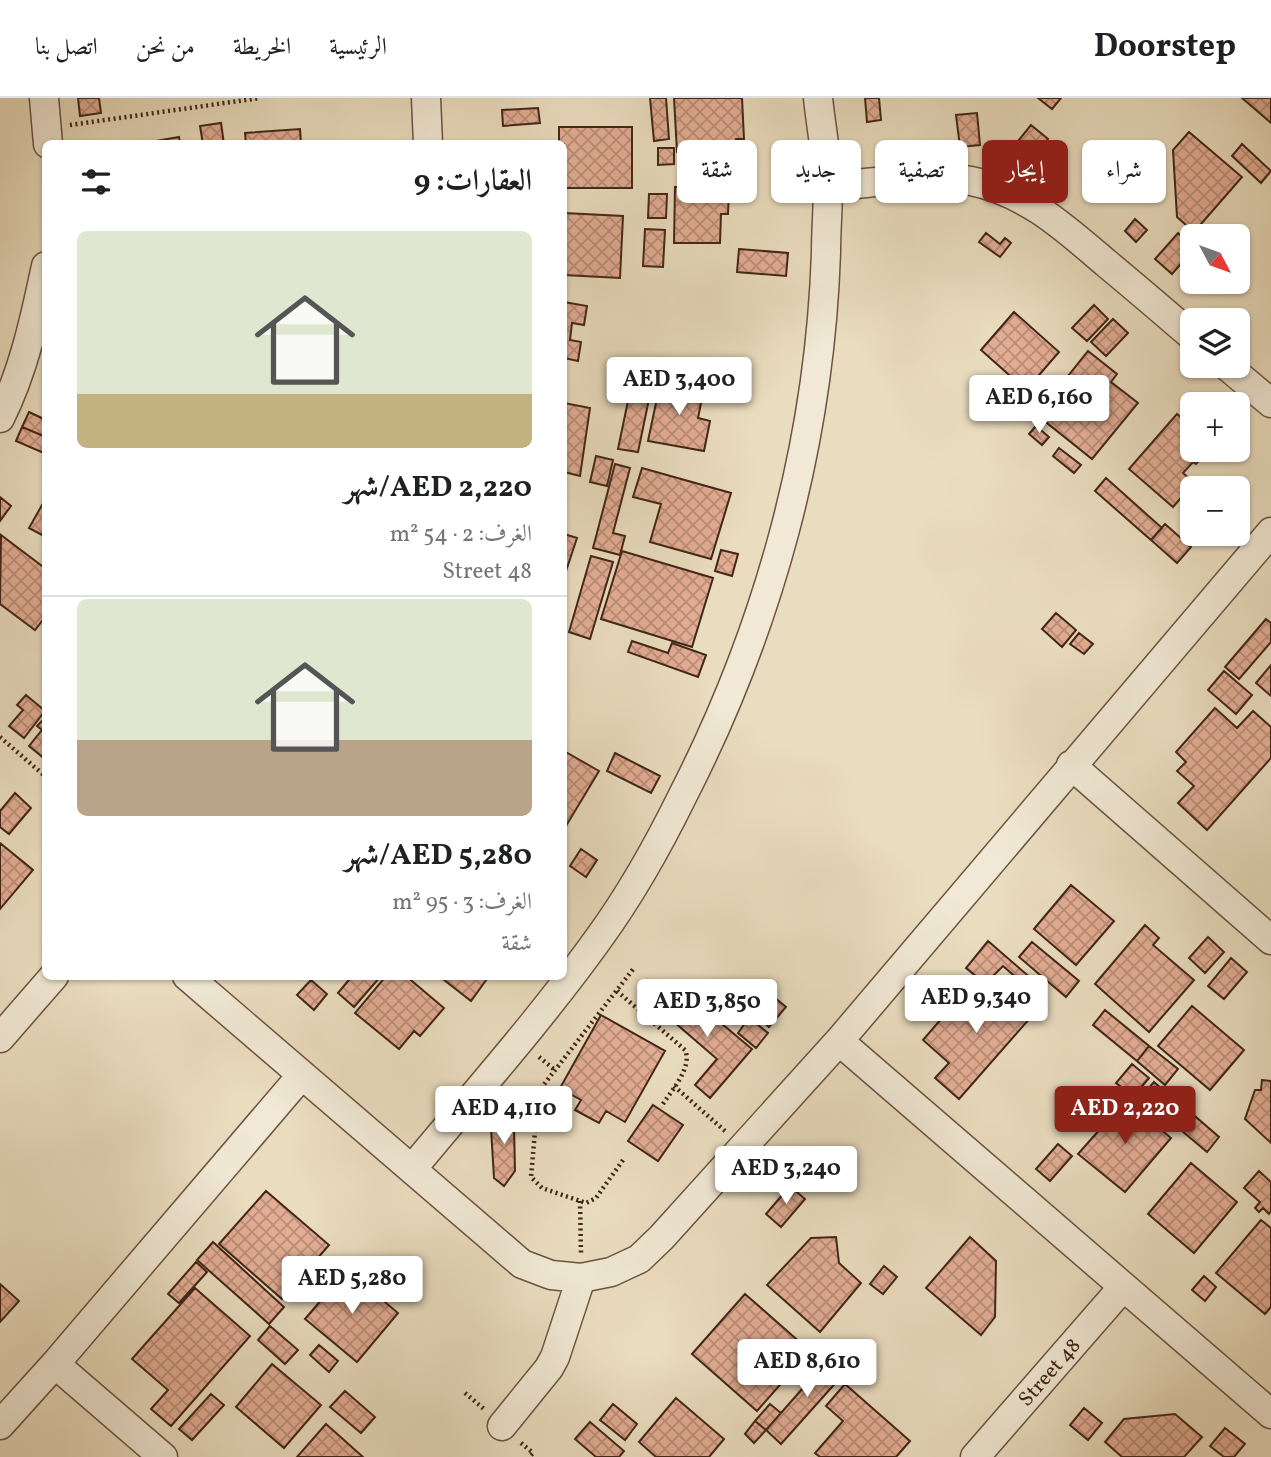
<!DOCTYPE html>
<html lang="ar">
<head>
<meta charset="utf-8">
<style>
  body { margin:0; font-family:Vollkorn,Amiri,serif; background:#f2f2f2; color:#202124; direction:rtl; height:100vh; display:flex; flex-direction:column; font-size:26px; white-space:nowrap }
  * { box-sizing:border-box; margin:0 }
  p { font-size:23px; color:#757577 }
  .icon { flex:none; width:38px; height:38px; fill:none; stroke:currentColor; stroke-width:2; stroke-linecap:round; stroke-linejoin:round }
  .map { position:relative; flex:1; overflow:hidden; direction:ltr }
  .details { position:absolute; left:42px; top:42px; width:525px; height:840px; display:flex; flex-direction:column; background:#fff; border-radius:10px; box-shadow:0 2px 5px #0004; direction:rtl }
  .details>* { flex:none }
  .guide { position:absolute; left:588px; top:42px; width:578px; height:63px; direction:rtl; display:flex; gap:14px }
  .needle { width:46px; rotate:131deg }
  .fabs { position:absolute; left:1180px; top:126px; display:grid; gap:14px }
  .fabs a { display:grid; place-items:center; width:70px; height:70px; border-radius:10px; background:#fff; box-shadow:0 2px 5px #0004; font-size:35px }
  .price { position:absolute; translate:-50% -60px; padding:0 16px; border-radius:7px; background:#fff; color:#222; font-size:23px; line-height:46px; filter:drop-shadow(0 2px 4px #0008) }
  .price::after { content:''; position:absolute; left:50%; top:42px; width:21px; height:16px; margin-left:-10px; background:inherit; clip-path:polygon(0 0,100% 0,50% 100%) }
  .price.selected { background:#8f2418; color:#fff }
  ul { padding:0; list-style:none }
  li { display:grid; align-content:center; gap:14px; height:371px; padding:0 35px }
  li+li { border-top:2px solid #e0e0e0 }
  li span { display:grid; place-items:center; height:217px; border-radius:10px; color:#555 }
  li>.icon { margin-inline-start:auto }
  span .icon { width:126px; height:126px; fill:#fffc; stroke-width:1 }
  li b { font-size:30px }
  h2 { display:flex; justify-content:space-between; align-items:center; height:84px; padding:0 35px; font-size:30px }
  .pill { padding:0 24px; border-radius:10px; background:#fff; box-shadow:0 2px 5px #0004; font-size:24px; line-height:63px }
  .pill.selected { background:#8f2418; color:#fff }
  header { display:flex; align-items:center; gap:42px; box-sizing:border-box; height:98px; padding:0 35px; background:#fff; border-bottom:2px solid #e0e0e0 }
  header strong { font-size:33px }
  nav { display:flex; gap:38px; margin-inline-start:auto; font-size:24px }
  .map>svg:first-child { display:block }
  .building { fill:url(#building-cross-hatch); stroke:#412517; stroke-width:2 }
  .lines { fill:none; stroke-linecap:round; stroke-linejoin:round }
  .street-casing { stroke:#6b5341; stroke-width:31 }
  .path { stroke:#412517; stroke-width:4.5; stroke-dasharray:2 3.5; stroke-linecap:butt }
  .street { stroke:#f1e9d5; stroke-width:28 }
  .labels { text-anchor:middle; stroke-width:5; stroke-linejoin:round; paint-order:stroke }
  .street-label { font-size:21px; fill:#412517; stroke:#f1e9d5 }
</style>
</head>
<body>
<header>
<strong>Doorstep</strong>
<nav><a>الرئيسية</a><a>الخريطة</a><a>من نحن</a><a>اتصل بنا</a></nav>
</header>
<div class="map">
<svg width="1271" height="1359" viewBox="0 0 1271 1359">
  <defs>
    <pattern id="building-cross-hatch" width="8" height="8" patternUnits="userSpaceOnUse" patternTransform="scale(1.75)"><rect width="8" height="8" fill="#e3ad94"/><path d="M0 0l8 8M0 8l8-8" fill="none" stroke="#ba8d78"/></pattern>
  </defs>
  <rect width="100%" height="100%" fill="#eaddbf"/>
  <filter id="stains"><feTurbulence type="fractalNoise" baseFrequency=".00286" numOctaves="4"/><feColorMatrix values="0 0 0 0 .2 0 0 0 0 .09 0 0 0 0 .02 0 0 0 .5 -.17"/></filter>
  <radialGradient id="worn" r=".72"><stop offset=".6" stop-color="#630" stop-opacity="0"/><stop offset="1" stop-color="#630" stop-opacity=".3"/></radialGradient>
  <!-- building -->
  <path class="building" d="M78 0H99L101 15 80 18Z
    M650 0H666L669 41 654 43Z
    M674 0H742L744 41H736L737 61 693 64 692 53 677 54Z
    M865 0H879L881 22 867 24Z
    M1038 0H1061L1052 11Z
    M1242 0H1271V25Z
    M538 10 540 25 503 28 502 12Z
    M977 15 980 47 960 49 956 17Z
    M221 25 224 46H203L200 28Z
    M1031 27 1048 41 1027 67 1010 53Z
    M559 29H632V90H564V46H559Z
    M300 31 301 46H246L245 35Z
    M1189 34 1242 79 1194 134 1177 119 1173 52Z
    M179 39 180 46H139Z
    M1242 46 1271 73 1261 85 1232 58Z
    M658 50H674V66L658 67Z
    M675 89 729 90 728 116H721L720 145H674Z
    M649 96H667L666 120H648Z
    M564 115 623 118 620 180 564 177Z
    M1135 121 1147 132 1136 144 1125 133Z
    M645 131 665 132 663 169 643 168Z
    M986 135 1000 146 1005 140 1011 145 1000 159 979 144Z
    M1178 135 1192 146V153L1172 176 1155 161Z
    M739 151 788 155 786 178 737 174Z
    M564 204 587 208 584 227 572 225 570 242 581 244 578 263 564 260Z
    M1094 207 1108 221 1087 243 1072 230Z
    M1014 214 1059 254 1026 292 981 252Z
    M1113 221 1128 235 1106 258 1091 244Z
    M1088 253 1117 276 1111 284 1138 305 1092 361 1037 317Z
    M661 281 704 290 698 320 710 323 704 353 648 343Z
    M629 298 649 301 638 354 618 351Z
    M564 305 590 310 580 378 564 374Z
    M29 314 46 322V339L22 329Z
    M1177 316 1192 328V352H1209L1196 366 1193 364 1183 375 1194 385 1173 409 1129 371Z
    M1036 328 1049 339 1042 347 1029 336Z
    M22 329 46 339V356L16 343Z
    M1059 350 1081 367 1074 375 1053 358Z
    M596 358 613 362 607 388 590 384Z
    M615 366 630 370 613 435 625 438 620 457 593 450Z
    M642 370 731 395 711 461 650 444 661 406 633 399Z
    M1106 380 1162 430 1151 442 1095 393Z
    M0 399 11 408 0 423Z
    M46 400V439L29 430Z
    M1165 426 1191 449 1177 465 1151 442Z
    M564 436 577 440 566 473H564Z
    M1 437 46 471V518L35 532 0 506Z
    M721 452 738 456 732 478 715 473Z
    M622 453 713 480 692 549 601 521Z
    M591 458 613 464 590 541 569 534Z
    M1056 515 1076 532 1062 549 1042 531Z
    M1266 521 1271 525V544L1239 581 1225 569Z
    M1079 535 1093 546 1084 556 1070 546Z
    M632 543 668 555 672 545 706 557 698 579 628 554Z
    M1271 567V598L1256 585Z
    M1224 573 1252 597 1236 616 1208 592Z
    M26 597 45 613 24 640 9 628 23 612 17 607Z
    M1215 610 1237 630 1253 613 1271 629V660L1207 732 1178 705 1194 688 1177 673 1186 664 1176 654Z
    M43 622 46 625V662L29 648 42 632 37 628Z
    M564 653 599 673 566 728 564 727Z
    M615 655 660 678 651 695 607 673Z
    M15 695 31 710 9 736 0 729V713Z
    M0 745 33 772 0 811Z
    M581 751 597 762 586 779 570 768Z
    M1071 787 1114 823 1076 867 1034 831Z
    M1145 827 1159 840 1153 847 1194 882 1149 934 1095 886Z
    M1208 839 1224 854 1205 875 1189 860Z
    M988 843 1033 882 1027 889 1003 868 990 881 986 878 977 879 966 870Z
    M1032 844 1079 883 1066 899 1019 859Z
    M1231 860 1247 874 1224 901 1208 888Z
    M352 878H381L354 909 338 895Z
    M386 878H406L444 910 420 938 414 933 399 951 355 915Z
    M439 878H489L471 903Z
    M311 882 327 896 314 912 297 897Z
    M974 883 999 905 1008 895 1015 901 1020 895 1038 911 959 1001 935 980 949 965 923 942Z
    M678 889 752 951 710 1000 695 987 717 961 659 911Z
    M764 891 786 909 769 929 747 910Z
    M1192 908 1244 952 1210 992 1158 948Z
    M1105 912 1149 948 1137 963 1093 927Z
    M601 917 665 953 625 1024 606 1013 599 1025 575 1012 581 1002 560 990Z
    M749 920 768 935 756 950 738 935Z
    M1149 948 1178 971 1165 987 1137 963Z
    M1132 966 1149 980 1137 994 1132 990 1128 994 1116 985Z
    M1262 982 1271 983V1045L1245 1021 1255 992H1261Z
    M1154 984 1187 1013 1175 1026 1142 998Z
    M1126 1002 1171 1040 1125 1094 1078 1056Z
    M653 1007 683 1027 658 1063 628 1043Z
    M509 1008 522 1021 514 1029 515 1073 504 1088 494 1080 491 1030Z
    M1189 1013 1219 1039 1207 1054 1176 1028Z
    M1058 1046 1072 1058 1050 1083 1036 1071Z
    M1191 1065 1237 1104 1194 1155 1148 1116Z
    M1259 1073 1271 1084V1113L1269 1116 1263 1110 1259 1114 1255 1110 1260 1104 1244 1090Z
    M790 1088 805 1101 781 1129 766 1116Z
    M266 1093 329 1147 282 1201 219 1146Z
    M1261 1122 1271 1130V1209L1265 1216 1216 1175Z
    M836 1139 839 1165 861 1185 820 1234 767 1187 811 1140Z
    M970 1139 996 1163 995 1219 981 1237 926 1190Z
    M213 1144 284 1209 269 1226 197 1162Z
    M196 1164 207 1174 179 1205 168 1196Z
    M884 1168 897 1179 883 1196 870 1186Z
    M347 1172 398 1215 357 1264 305 1221Z
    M1204 1178 1216 1189 1205 1203 1192 1192Z
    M0 1186 19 1203 0 1224Z
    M195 1190 250 1238 171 1328 151 1311 168 1292 132 1261Z
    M745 1196 810 1253 757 1313 692 1256Z
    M270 1228 298 1252 285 1266 258 1242Z
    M319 1247 338 1263 329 1274 310 1257Z
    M832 1257 848 1271 781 1346 766 1332Z
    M272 1266 321 1307 284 1350 236 1309Z
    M845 1286 910 1343 896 1359H820L815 1355 843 1323 826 1308Z
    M345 1293 375 1319 361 1335 330 1309Z
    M211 1296 224 1307 192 1342 179 1331Z
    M676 1300 724 1341 709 1359H656L639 1344Z
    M613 1306 637 1326 625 1342 600 1322Z
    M770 1306 781 1315 766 1332 755 1323Z
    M1084 1310 1102 1325 1088 1342 1070 1327Z
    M1175 1316 1202 1339 1184 1359H1122L1105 1344 1124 1321Z
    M755 1323 766 1332 754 1345 745 1336Z
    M590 1324 624 1353 619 1359H596L575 1341Z
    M326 1326 363 1359H297Z
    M1225 1330 1245 1346 1234 1359H1224L1210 1348Z"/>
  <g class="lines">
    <defs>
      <path id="street" d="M44 0 48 46
        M426 0 428 46
        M828 89C872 85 927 75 971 83 1026 94 1065 130 1106 165 1135 189 1163 213 1192 238
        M1227 268 1271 305
        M0 320C24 272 35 220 46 168
        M1071 667 1271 842
        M187 878 522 1166 551 1177 581 1180 611 1174 639 1161 661 1140 839 943 1271 434
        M0 940 54 878
        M839 943 1271 1316
        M412 1071C475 995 541 921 599 840 631 796 659 746 683 697 769 529 820 343 826 154 826 133 828 110 828 89 827 59 821 29 818 0
        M55 1266 163 1359
        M0 1327 55 1266 301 978
        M502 1328 549 1270 555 1259 581 1180
        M975 1359 1123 1189"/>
    </defs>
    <!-- street casing -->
    <use href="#street" class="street-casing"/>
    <!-- path -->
    <path class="path" d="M70 27 260 0
      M0 639 46 679
      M617 893 685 952C693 970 670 994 661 1009
      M539 959 555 972
      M674 988 725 1033
      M623 1062 596 1100 586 1105 542 1090 531 1079 538 999 542 989 634 870
      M580 1103 581 1155
      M465 1295 484 1311
      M521 1345 533 1355 529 1359"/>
    <!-- street -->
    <use href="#street" class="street"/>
  </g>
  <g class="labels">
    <!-- street labels -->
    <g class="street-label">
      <text transform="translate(1049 1274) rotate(-49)" y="7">Street 48</text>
    </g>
  </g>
  <rect width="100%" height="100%" filter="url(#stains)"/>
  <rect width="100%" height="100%" fill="url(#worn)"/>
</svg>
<div class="fabs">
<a><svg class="needle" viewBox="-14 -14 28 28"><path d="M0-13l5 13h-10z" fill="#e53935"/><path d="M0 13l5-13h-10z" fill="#757577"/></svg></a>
<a><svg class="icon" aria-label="layers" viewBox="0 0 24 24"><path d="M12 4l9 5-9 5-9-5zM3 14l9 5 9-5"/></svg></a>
<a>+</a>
<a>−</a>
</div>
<b class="price" style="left:679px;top:319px">AED 3,400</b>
<b class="price" style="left:1039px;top:337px">AED 6,160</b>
<b class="price" style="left:976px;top:937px">AED 9,340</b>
<b class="price" style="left:707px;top:941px">AED 3,850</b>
<b class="price" style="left:504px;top:1048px">AED 4,110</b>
<b class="price selected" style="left:1125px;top:1048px">AED 2,220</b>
<b class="price" style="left:786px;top:1108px">AED 3,240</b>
<b class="price" style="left:352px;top:1218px">AED 5,280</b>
<b class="price" style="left:807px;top:1301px">AED 8,610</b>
<div class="guide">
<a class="pill">شراء</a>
<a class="pill selected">إيجار</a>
<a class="pill">تصفية</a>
<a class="pill">جديد</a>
<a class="pill">شقة</a>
</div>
<section class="details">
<h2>العقارات: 9<svg class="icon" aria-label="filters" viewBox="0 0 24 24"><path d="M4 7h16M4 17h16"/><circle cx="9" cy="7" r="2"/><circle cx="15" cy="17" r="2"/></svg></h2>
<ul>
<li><span style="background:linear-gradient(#dfe7d0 75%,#c2b280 0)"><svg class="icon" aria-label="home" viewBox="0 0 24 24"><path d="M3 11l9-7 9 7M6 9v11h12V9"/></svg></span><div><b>AED 2,220/شهر</b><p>الغرف: 2 · 54 m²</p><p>Street 48</p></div></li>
<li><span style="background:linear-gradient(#dfe7d0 65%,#b9a48a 0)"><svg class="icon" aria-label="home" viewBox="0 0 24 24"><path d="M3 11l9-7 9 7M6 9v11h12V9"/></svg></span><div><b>AED 5,280/شهر</b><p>الغرف: 3 · 95 m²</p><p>شقة</p></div></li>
</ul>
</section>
</div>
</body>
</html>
